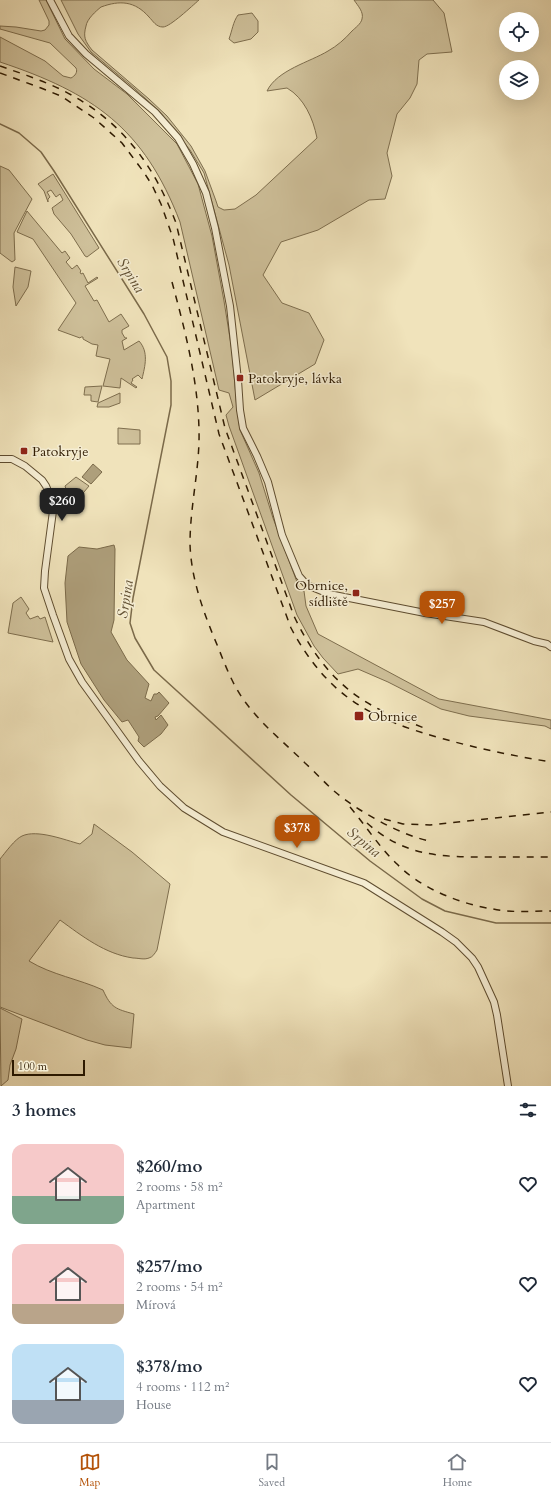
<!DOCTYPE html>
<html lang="en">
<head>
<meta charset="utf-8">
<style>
  body { margin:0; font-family:Cardo,serif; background:#f2f2f3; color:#1f2937; height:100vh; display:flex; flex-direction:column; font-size:15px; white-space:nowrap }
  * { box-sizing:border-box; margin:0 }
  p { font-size:13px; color:#747a83 }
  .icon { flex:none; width:22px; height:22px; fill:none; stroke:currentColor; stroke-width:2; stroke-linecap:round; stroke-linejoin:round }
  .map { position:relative; height:1086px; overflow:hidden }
  .sheet { display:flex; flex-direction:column; background:#fff; flex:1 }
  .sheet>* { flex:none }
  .buttons { position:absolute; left:499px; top:12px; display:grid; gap:8px }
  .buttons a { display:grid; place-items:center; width:40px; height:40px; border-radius:50%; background:#fff; box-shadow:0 4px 16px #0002; font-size:20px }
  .scale { position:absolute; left:12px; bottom:10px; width:73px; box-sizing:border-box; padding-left:4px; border:2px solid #2e1a00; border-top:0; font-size:11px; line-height:14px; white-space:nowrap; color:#2e1a00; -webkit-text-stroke:3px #f5edd3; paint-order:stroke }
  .price { position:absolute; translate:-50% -34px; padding:0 9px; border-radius:8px; background:#b45309; color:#fff; font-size:13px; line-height:26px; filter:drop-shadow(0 1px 2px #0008) }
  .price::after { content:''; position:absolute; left:50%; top:24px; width:12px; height:9px; margin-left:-6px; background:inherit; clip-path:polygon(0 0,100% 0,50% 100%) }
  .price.on { background:#222; color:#fff }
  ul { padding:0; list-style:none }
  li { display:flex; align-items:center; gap:12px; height:100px; padding:0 12px }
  li span { display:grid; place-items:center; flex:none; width:112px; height:80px; border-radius:12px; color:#555 }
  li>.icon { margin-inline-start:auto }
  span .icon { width:48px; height:48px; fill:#fffc; stroke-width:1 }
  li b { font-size:17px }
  h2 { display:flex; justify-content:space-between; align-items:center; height:48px; padding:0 12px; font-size:17px }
  .dock { display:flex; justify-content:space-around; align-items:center; height:56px; border-top:1px solid #e0e1e3; background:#fff; font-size:11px; color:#747a83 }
  .dock a { display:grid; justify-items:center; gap:2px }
  .dock .on { color:#b45309 }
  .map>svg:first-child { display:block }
  .green { fill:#cfc19b; stroke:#7e6e4e }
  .water { fill:#ae9f7b; stroke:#7b6a4a }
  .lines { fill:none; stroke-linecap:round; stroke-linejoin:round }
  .stream { stroke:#7b6a4a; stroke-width:1.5 }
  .tertiary-casing { stroke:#5e4c2f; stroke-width:8 }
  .tertiary { stroke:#f5edd3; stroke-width:6 }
  .rail { stroke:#2e1a00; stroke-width:1.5; stroke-dasharray:7 7; stroke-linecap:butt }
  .poi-dot { fill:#8f2418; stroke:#f5edd3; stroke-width:1.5 }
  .labels { text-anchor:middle; stroke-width:3; stroke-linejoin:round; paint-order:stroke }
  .poi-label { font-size:14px; fill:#2e1a00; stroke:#f5edd3; text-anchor:start }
  .water-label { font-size:15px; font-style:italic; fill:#614f31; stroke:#f5edd3 }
</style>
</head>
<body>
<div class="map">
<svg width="551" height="1086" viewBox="0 0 551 1086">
  <rect width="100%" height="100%" fill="#f0e3bb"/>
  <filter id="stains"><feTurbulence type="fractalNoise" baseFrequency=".005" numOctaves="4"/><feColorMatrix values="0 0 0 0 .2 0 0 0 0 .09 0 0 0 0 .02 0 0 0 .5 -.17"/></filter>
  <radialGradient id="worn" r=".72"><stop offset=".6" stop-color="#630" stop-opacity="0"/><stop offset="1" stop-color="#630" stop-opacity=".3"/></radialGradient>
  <!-- green -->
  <path class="green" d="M39 0H46L65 39 94 69 127 94 177 144 198 184 212 236 224 301 232 351 237 409 240 430 259 473 273 518 300 590 304 591 306 606 318 634 439 699 551 720V729L545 726 469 716 441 709 388 682 358 669 338 674 323 658 314 646 297 615 229 426 226 415 233 407 229 393 219 390 180 222C144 128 93 93 0 62V37L45 61 63 76 71 78C75 76 78 72 76 68L50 43 0 29V26L16 27 41 31 45 30 49 25V21Z
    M61 0H199C192 6 170 27 163 27 156 27 153 21 149 17 135 1 120 0 101 7 96 11 87 19 86 26 83 37 85 41 92 50L149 99 167 116 191 146 205 171 216 201 218 207 224 210 235 209 256 195 317 138C313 118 304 98 287 88L267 91C277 70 310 62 328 51 337 46 345 39 352 31 355 28 361 24 362 19 364 12 358 6 354 0H433L444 13 452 52 427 54 419 60 417 84 410 98 397 114 387 153 392 176 385 199 369 200 318 230 281 242 263 275 282 303 309 313 324 340 315 364 255 400 229 265 204 173 190 150 160 112 135 89 91 52 78 34Z
    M252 13 258 21V32L251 39 234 43 229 39C232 31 233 22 238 15Z
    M0 166 9 170 32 199 14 233 15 260 12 262 0 253Z
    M53 174 99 248 87 257 85 256 71 234 54 214 52 208 63 200 60 194 56 197 51 190 47 192 50 197 48 199V202L44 191 38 184Z
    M27 211 62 253 65 251 70 258 66 262 72 269 77 265 81 271 80 272 81 274 83 273 88 283 97 277 98 278 85 286 94 301 97 300 109 322 121 314 129 326 122 330V333L125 338H127L122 341 124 350 139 341C149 352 145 366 142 379L138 375 132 379 133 380 131 383 137 387 136 388 121 378 120 388 103 386 110 359 96 356 98 345 92 344 83 339V337H81L80 338 58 330 76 303 33 239 17 232Z
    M15 267 31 271 28 287 16 306 13 287Z
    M102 386 98 402 91 401V395H84L85 387Z
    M120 393V403L109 407H97L98 403Z
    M118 428 140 430V444H118Z
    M76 477 89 486 74 504V490L66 489 65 486Z
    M21 597 29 609 26 613 30 619 38 616 40 619 45 617 53 642 8 633 13 603Z
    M94 824 132 852 170 884 157 950C155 953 153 957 149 958 144 960 138 958 133 958 105 954 82 936 60 920L29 961C52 975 79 979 103 990 111 1008 116 1009 134 1014L131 1048 105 1045 87 1040 0 1007V859C5 853 15 839 22 836 37 829 65 840 80 844L92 834Z
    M0 1008 22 1019 16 1049 10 1065 8 1080 1 1086Z"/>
  <!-- water -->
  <path class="water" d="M93 464 102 472 91 484 82 477Z
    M114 545 115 549 114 620 111 632 127 660 149 684 145 698 151 701 154 694H157L159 692 169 703 158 716 155 717 156 720 161 715 168 725 161 734 144 747 138 741 139 737 128 720 122 722 104 700 81 664 67 622 65 583 68 556 79 547 97 549Z"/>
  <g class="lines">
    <!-- stream -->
    <path class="stream" d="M0 124 19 133 41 152 54 171 144 314 167 357 171 381V405L133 598 130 623 135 638 154 670 291 795 370 861 422 899 445 911 496 923H551"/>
    <defs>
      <path id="tertiary" d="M50 0 69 36 86 54 155 112 178 138 193 164 206 193 215 228 230 306 238 380 240 410 243 428 257 456 268 482 282 535 299 576 307 585 329 594 425 613 484 622 534 641 547 644 551 647
        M0 459H12L25 466 42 480 46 486 51 498 53 511 45 571 44 588 53 615 69 659 82 682 139 761 160 786 184 808 223 832 364 883 442 932 456 942 472 958 478 967 494 1002 497 1015 508 1086"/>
    </defs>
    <!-- tertiary casing -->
    <use href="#tertiary" class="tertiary-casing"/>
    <!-- tertiary -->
    <use href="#tertiary" class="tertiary"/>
    <!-- rail -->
    <path class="rail" d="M0 66C20 73 41 80 60 89 119 118 153 162 176 223L225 428 294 616C312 654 336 686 373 706 389 715 407 721 424 728
      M0 73 41 88 61 96 94 118 122 143 143 171 152 185 161 204 173 238 219 434 291 628C328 697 371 719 444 739 479 749 515 756 551 762
      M172 282C185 330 198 380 199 430 200 468 190 505 190 544 191 579 204 614 218 647 226 667 233 686 246 703 263 726 286 744 305 763 315 772 324 782 334 791 358 811 398 834 429 841
      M350 807C366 826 379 847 397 864 420 888 460 904 493 909 512 913 532 911 551 911
      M384 819 403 824 430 825 551 812
      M367 823C405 857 442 857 489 857 510 857 530 857 551 857"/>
  </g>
  <!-- markers -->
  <g class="poi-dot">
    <rect x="236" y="374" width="8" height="8" rx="2"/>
    <rect x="20" y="447" width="8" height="8" rx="2"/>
    <rect x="352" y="589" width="8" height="8" rx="2"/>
    <rect x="354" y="711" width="10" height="10" rx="2"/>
  </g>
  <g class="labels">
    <!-- poi labels -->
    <g class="poi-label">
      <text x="248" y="383">Patokryje, lávka</text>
      <text x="32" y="456">Patokryje</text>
      <text x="348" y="590" text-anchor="end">Obrnice,<tspan x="348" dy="16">sídliště</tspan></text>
      <text x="368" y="721">Obrnice</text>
    </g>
    <!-- water labels -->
    <g class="water-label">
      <text transform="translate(131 275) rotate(58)" y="5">Srpina</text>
      <text transform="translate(125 599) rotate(-81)" y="5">Srpina</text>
      <text transform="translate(364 842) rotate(39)" y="5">Srpina</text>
    </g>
  </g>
  <rect width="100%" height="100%" filter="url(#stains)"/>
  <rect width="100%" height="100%" fill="url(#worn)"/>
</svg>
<div class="buttons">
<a><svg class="icon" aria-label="locate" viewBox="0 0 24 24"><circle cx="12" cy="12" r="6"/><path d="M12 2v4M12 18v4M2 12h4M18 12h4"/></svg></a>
<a><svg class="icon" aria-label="layers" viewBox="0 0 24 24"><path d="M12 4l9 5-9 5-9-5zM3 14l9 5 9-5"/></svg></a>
</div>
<div class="scale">100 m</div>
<b class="price on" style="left:62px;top:522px">$260</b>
<b class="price" style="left:442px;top:625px">$257</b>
<b class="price" style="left:297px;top:849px">$378</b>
</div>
<section class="sheet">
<h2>3 homes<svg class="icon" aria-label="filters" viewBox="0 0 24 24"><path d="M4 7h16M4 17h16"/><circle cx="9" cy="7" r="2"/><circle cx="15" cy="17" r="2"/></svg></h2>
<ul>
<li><span style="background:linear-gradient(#f6c9c9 65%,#7fa58c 0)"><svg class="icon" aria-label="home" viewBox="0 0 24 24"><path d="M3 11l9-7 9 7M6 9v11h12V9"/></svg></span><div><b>$260/mo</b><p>2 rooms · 58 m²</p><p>Apartment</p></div><svg class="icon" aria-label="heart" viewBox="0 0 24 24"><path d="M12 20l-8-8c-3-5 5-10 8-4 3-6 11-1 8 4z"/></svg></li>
<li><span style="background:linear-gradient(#f6c9c9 75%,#b9a48a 0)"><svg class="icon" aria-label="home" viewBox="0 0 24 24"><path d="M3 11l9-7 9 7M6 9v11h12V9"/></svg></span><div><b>$257/mo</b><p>2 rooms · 54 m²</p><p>Mírová</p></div><svg class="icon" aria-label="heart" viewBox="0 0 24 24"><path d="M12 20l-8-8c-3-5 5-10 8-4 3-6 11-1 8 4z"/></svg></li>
<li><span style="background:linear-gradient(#bfe0f5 70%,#9aa5b1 0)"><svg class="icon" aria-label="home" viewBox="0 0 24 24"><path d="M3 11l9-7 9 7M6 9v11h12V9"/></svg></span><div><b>$378/mo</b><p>4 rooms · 112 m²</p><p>House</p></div><svg class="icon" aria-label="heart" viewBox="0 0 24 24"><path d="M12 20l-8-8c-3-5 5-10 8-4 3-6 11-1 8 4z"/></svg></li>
</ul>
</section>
<nav class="dock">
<a class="on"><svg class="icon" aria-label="map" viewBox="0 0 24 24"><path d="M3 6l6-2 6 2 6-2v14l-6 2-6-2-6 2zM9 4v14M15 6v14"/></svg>Map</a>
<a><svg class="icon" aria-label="saved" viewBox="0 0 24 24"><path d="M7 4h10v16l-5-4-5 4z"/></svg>Saved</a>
<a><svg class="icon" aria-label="home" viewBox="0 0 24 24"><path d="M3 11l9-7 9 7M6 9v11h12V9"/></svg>Home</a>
</nav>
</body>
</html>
